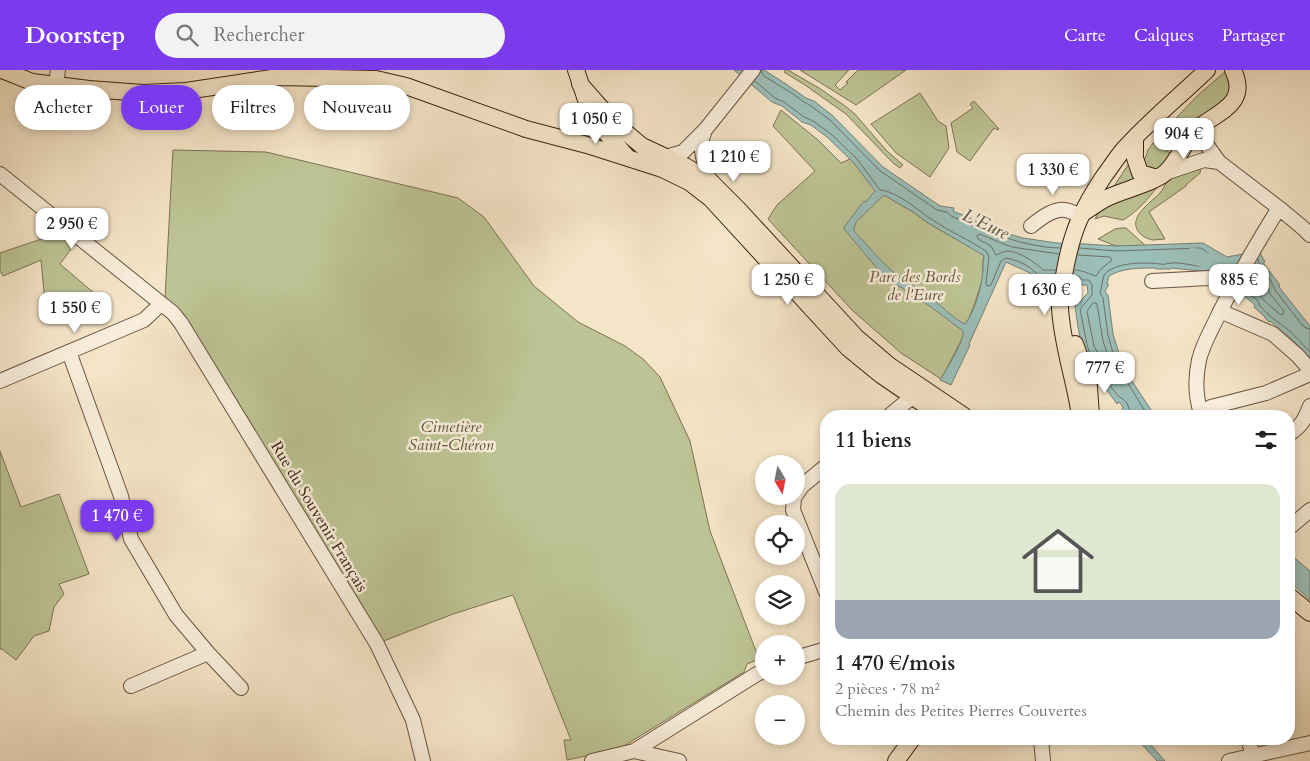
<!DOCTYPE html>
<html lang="fr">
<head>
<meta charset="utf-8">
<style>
  body { margin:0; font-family:Cardo,serif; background:#f2f2f2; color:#202124; height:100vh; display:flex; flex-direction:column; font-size:19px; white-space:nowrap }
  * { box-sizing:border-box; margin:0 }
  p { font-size:16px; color:#757577 }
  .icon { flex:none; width:28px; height:28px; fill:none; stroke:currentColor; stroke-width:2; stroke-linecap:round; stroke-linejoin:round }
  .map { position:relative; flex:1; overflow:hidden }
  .panel { position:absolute; left:820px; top:340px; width:475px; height:335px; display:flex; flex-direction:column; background:#fff; border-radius:20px; box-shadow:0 2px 8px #0003 }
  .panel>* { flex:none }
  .guide { position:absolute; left:15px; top:15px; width:475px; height:45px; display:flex; gap:10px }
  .needle { width:32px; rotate:170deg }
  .buttons { position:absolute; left:755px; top:385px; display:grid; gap:10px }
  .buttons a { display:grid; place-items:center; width:50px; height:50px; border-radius:50%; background:#fff; box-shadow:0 2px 8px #0003; font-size:25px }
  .price { position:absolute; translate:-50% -42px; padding:0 11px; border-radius:10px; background:#fff; color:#222; font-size:16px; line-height:32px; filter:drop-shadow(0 1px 2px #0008) }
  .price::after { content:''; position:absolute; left:50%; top:30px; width:15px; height:11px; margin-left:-8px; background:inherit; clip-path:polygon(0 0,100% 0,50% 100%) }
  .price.on { background:#7c3aed; color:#fff }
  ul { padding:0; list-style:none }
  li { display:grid; align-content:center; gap:10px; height:265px; padding:0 15px }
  li span { display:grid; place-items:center; height:155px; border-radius:15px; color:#555 }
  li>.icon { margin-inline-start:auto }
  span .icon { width:90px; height:90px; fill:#fffc; stroke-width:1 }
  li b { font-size:21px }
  h2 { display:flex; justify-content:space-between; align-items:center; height:60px; padding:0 15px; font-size:21px }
  .tag { padding:0 18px; border-radius:22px; background:#fff; box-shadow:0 2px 8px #0003; font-size:18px; line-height:45px }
  .tag.on { background:#7c3aed; color:#fff }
  header { display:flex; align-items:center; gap:30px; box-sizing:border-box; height:70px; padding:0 25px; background:#7c3aed; color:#fff }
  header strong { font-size:24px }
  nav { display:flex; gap:28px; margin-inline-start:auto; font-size:18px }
  .search { width:350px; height:45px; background:#f2f2f2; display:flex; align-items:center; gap:12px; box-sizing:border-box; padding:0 18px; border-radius:28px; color:#757577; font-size:19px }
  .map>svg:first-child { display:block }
  .green { fill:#bdc495; stroke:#7c7253 }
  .water { fill:#9cbfb9; stroke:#768076; fill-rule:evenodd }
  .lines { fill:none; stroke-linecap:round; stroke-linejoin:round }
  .shore { stroke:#6c7065; stroke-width:1 }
  .river { stroke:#9cbfb9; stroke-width:16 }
  .minor-casing { stroke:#6a523f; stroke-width:16 }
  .major-casing { stroke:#3c2111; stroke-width:18 }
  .minor { stroke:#f8eedb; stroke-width:14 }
  .major { stroke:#f5e5c8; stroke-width:16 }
  .labels { text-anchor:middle; stroke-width:5; stroke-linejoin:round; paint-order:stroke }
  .park-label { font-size:16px; font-style:italic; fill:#635239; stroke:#f8eedb }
  .street-label { font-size:16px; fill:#3c2111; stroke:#f8eedb }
  .water-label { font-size:18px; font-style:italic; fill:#595043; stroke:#f8eedb }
</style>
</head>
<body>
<header>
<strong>Doorstep</strong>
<div class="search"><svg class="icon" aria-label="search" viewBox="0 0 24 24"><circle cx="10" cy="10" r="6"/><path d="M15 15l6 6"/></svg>Rechercher</div>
<nav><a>Carte</a><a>Calques</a><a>Partager</a></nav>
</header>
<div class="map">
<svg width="1310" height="691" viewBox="0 0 1310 691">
  <rect width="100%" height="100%" fill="#f5e5c8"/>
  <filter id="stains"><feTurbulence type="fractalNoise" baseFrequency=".004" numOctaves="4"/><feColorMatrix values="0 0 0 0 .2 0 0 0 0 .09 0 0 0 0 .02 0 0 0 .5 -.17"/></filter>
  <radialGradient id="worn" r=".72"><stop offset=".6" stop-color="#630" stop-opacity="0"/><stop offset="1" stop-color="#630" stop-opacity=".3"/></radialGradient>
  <!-- green -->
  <path class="green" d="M785 0H788L819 18 845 36 854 43 886 80 903 95 900 98 893 93 846 44 805 15 784 2Z
    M800 0H849L835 15 840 20 848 13 846 12 858 0H906L856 35Z
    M1226 1 1230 6 1231 24 1176 79 1157 68 1197 26Z
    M920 23 938 51 946 56 949 78 930 107 896 83 871 54Z
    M974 31 999 59 998 60 994 58 970 91 957 82 951 53 973 38 970 34Z
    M781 40 818 70 841 93 850 89 884 125 913 142 928 153 983 184 984 187 983 190V207L976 230 967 253 961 271 941 309 901 283 852 240 768 149 777 135 815 101 773 56Z
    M1153 73 1172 84 1158 100 1146 99 1141 89H1145L1148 80Z
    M173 80 266 82 458 128 484 147 534 216 578 252 625 276 643 289 660 307 690 371 710 461 759 589 747 594 744 602 619 679 567 690 564 670H571L513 525 453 544 381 572 165 228Z
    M1130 92 1145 108 1110 122Z
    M1201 97 1200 103 1187 114 1186 116 1149 142 1165 169C1161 169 1157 170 1153 170 1141 168 1131 158 1138 146 1143 137 1153 130 1160 123 1163 120 1165 114 1168 111 1175 105 1192 99 1201 97Z
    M1158 116C1148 129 1137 142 1123 150L1104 146 1095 149 1102 137Z
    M1121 158H1126L1146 176H1116L1098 169 1115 159Z
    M62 162 75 174 60 194 94 223 46 244 41 190 3 206 0 201V183Z
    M0 381 21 437 59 424 89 504 59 514 64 524 54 537 49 561 34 566 16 590 2 579H0Z"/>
  <!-- water -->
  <path class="water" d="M734 0H764L783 12 806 28 814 31 833 46 883 97 940 136 954 138 953 141 1005 163 1023 168 1057 173 1085 174 1116 176 1203 173 1227 187 1259 181 1265 192 1263 193 1280 215 1279 217 1310 256V292C1306 281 1294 272 1286 264H1285L1270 251 1269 252 1265 248V247L1254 237 1255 235 1243 225 1211 202 1171 198V199H1156L1155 198C1139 198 1122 198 1109 206L1107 214 1109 215 1107 217 1105 222 1108 225 1113 264 1122 293 1128 305 1155 346H1128L1122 339 1123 337 1119 332 1117 334C1106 318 1088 298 1083 279 1079 266 1077 250 1075 236L1079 232H1080L1082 230V229L1088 223 1087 215H1082L1077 211H1050L1043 212 1042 215 1038 213 1030 203 1006 192 969 274 970 275 951 315 940 310C946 300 964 272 963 261L931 237 904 219 889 211 880 202 845 160 844 157 864 131 866 132 875 121 853 92 827 67 811 55 802 52 782 36 772 32ZM884 125 913 142 928 153 983 185 984 187C982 194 984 201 982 208 980 223 974 242 965 254 952 248 942 236 931 228 918 218 904 211 892 201 878 189 867 174 854 161V159L856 152Z
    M1289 483 1310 501V530L1289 511Z
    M1137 669H1146L1165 691H1157Z"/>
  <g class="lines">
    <!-- shore -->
    <path class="shore" d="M761 0 762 3 764 6 793 24 804 32 811 36 830 50 879 100 937 140 947 142 951 146C986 161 1022 177 1060 178
      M755 11 775 28 784 32 804 47 813 51 831 64 857 89 880 120C896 121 918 140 931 149 949 161 969 170 986 181L989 187 986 213 987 216 991 215 1001 191 1006 188C1021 191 1030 196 1040 207L1054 206
      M1079 178 1116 181 1201 178 1211 185V188C1207 190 1207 195 1204 197 1195 196 1180 192 1172 193 1168 193 1165 195 1160 194 1145 192 1114 192 1104 205L1100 223 1103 228 1108 265 1115 290 1124 307 1148 346
      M1258 189C1260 202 1272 208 1275 220L1302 255 1306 258 1310 259
      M1056 200H1043C1035 192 1020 182 1008 181 1003 181 1000 184 996 185L991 176 978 169 977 166 980 164 1001 173 1012 177 1059 184
      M1075 200C1082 200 1089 204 1096 206L1101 199 1112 190 1110 187 1078 185
      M1073 206H1078L1083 210H1089L1092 215V225L1080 239 1087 275 1091 287 1102 305 1118 326 1123 329 1127 333 1132 346
      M1244 212C1258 222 1267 235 1281 245L1283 244 1284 241 1270 224 1267 216 1257 205 1253 197
      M1242 218 1258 231 1260 236 1270 246 1290 261 1310 282
      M1093 233H1096L1097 234 1103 271 1113 301 1111 304 1107 301 1094 276 1087 242Z"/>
    <!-- river -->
    <path class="river" d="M1192 186H1195L1241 205"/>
    <defs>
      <path id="minor" d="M56 15 58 0
        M705 60 701 72 703 87 709 110
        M1196 60 1219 92 1279 138 1303 158 1310 165
        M666 87 683 82 705 60 753 0
        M1165 103 1204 90 1219 92
        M0 104 173 243 181 253 377 574 413 650 423 691
        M1031 156C1041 148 1056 136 1069 141 1073 142 1077 145 1080 147
        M1152 211 1209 208 1223 211 1232 218
        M1220 241 1273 264 1298 286 1310 300
        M69 282 121 426 131 469 176 545 208 583 241 618
        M0 311 144 250 161 234
        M1201 343C1195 325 1195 309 1199 290 1202 277 1209 264 1215 252 1234 212 1256 175 1279 138
        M889 346 912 327
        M1196 346 1211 337 1266 323 1310 304
        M1289 364C1301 357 1305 349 1310 336
        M796 425 802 416 826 396
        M795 426 794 428 793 440 826 522
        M1289 458 1310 440
        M796 588 826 579
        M131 616 208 583
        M1041 669 1043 691
        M1248 669 1255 691
        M634 681 679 691
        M592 691 634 681 757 604 764 601
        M1229 691 1310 673"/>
      <path id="major" d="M2 0 32 12 89 19 143 23 186 21 278 7 376 9 406 16 526 59 587 75 662 99 689 112 711 129 848 278 881 305 941 346
        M576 0 588 36 599 55 628 88
        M580 14 602 39 616 54 642 76 685 96 709 110 738 139 856 267 890 296 964 346
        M1135 68V88L1140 103 1157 108
        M1083 143C1091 138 1100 131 1109 127 1124 120 1153 113 1165 103 1177 93 1184 72 1196 60 1216 42 1250 35 1233 0
        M1075 274 1087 307 1089 317 1091 346
        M1080 346C1075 310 1062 275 1060 238 1059 225 1063 212 1065 200 1072 161 1082 139 1104 106 1111 97 1117 87 1124 79 1150 50 1180 26 1207 0
        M1289 526 1310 543
        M896 691 912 669"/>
    </defs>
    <!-- minor casing -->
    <use href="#minor" class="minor-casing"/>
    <!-- major casing -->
    <use href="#major" class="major-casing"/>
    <!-- minor -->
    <use href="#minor" class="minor"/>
    <!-- major -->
    <use href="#major" class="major"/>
  </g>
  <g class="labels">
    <!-- park labels -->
    <g class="park-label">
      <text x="915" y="212">Parc des Bords<tspan x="915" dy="18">de l'Eure</tspan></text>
      <text x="451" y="362">Cimetière<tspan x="451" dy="18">Saint-Chéron</tspan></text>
    </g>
    <!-- street labels -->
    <g class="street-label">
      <text transform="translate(320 446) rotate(59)" y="6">Rue du Souvenir Français</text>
    </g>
    <!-- water labels -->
    <g class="water-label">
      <text transform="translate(986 154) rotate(25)" y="6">L'Eure</text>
    </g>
  </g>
  <rect width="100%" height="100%" filter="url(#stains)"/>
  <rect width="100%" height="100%" fill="url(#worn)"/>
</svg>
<div class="buttons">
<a><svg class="needle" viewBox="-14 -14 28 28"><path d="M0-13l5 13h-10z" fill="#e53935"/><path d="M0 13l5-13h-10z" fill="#757577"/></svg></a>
<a><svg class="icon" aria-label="locate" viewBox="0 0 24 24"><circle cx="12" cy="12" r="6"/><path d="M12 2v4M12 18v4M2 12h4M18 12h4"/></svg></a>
<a><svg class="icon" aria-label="layers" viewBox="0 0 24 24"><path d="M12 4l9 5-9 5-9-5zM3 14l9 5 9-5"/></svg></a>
<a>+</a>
<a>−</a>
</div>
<b class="price" style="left:596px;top:75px">1 050 €</b>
<b class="price" style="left:1184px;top:90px">904 €</b>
<b class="price" style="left:734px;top:113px">1 210 €</b>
<b class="price" style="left:1053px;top:126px">1 330 €</b>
<b class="price" style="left:72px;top:180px">2 950 €</b>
<b class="price" style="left:788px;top:236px">1 250 €</b>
<b class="price" style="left:1239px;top:236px">885 €</b>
<b class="price" style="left:1045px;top:246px">1 630 €</b>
<b class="price" style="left:75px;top:264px">1 550 €</b>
<b class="price" style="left:1105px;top:324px">777 €</b>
<b class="price on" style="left:117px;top:472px">1 470 €</b>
<div class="guide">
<a class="tag">Acheter</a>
<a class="tag on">Louer</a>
<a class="tag">Filtres</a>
<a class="tag">Nouveau</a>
</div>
<section class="panel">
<h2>11 biens<svg class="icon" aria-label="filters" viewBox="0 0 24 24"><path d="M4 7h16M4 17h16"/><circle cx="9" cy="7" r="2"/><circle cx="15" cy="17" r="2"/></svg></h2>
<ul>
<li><span style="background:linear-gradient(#dfe7d0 75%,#9aa5b1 0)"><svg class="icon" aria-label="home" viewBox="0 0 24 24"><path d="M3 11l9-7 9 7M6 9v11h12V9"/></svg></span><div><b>1 470 €/mois</b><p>2 pièces · 78 m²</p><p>Chemin des Petites Pierres Couvertes</p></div></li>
</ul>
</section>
</div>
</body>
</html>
